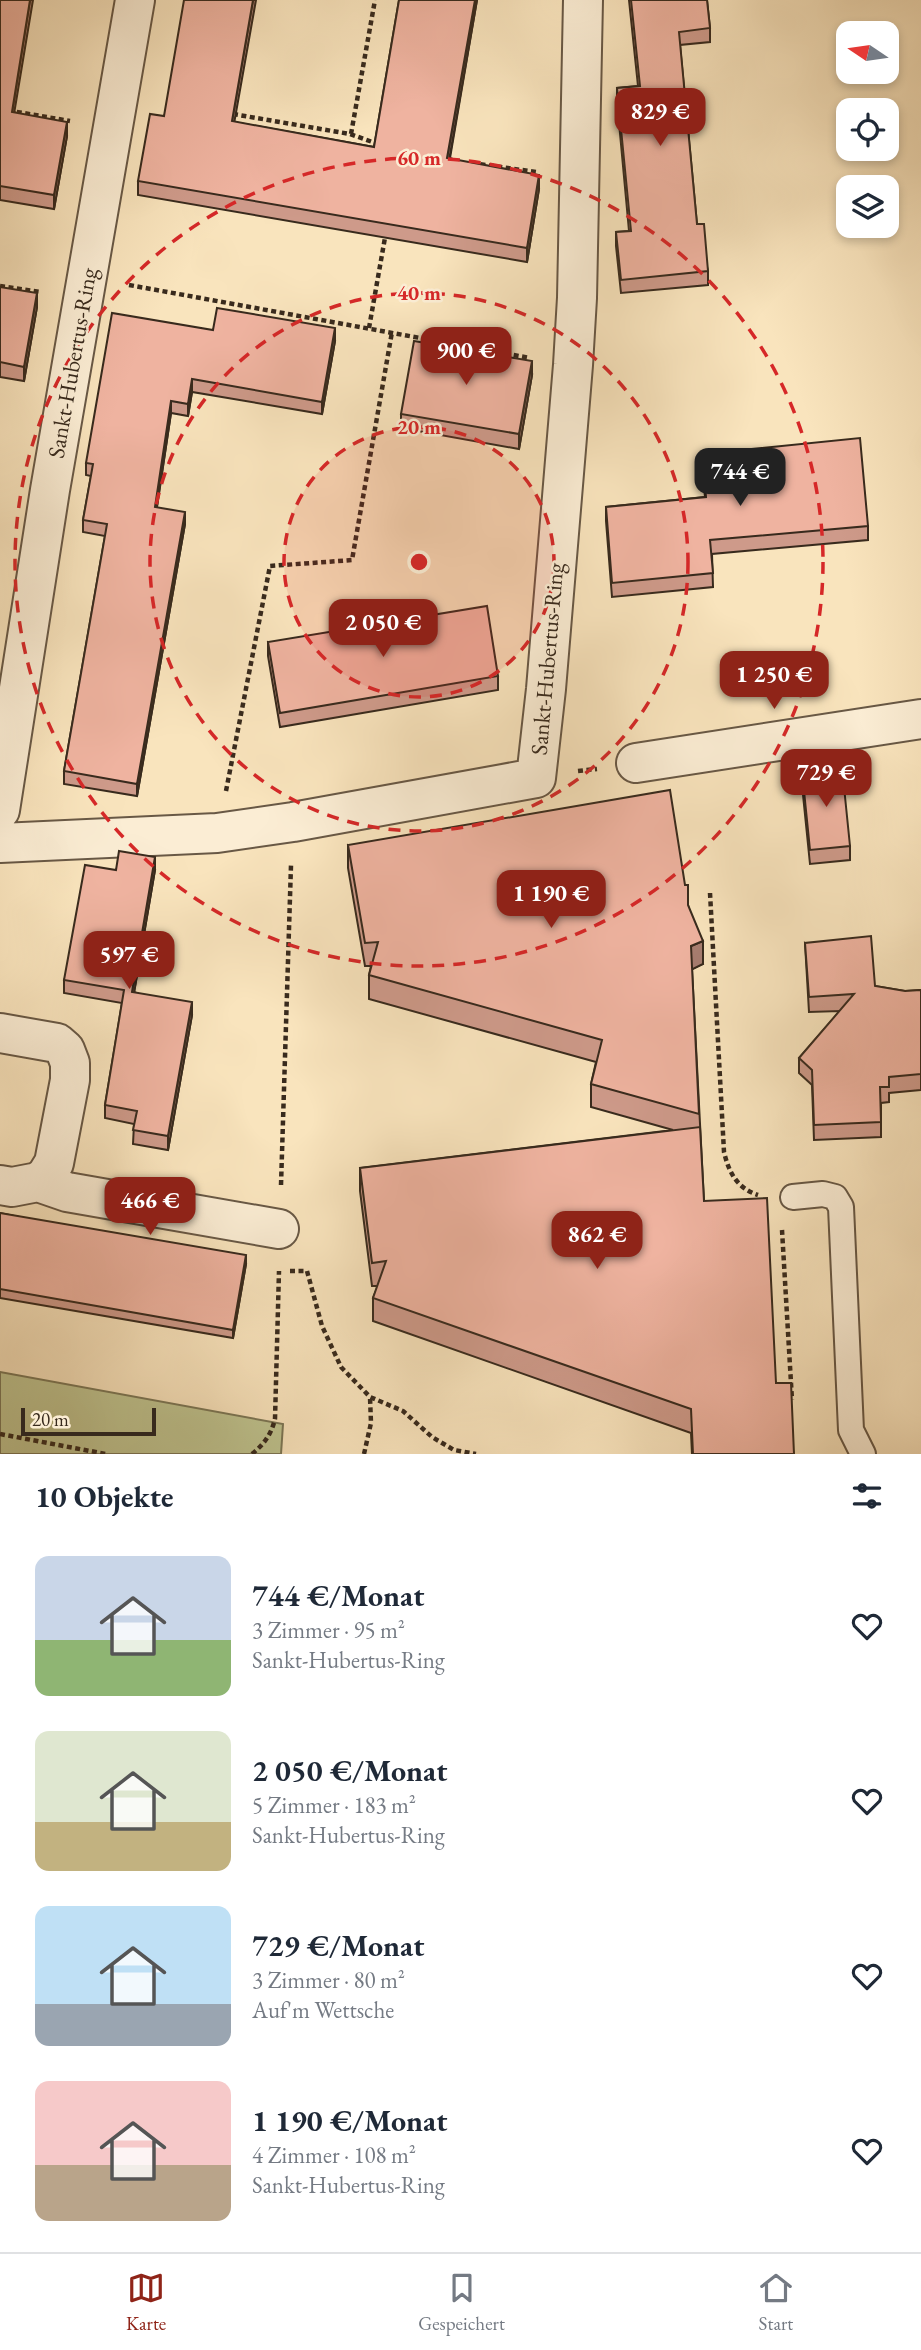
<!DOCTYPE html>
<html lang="de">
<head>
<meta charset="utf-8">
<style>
  body { margin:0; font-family:"EB Garamond",serif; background:#f6f6f7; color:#1f2937; height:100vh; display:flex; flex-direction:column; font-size:26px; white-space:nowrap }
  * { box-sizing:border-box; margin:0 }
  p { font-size:23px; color:#747a83 }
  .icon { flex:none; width:38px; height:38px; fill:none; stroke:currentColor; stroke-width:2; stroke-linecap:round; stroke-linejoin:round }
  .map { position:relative; height:1454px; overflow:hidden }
  .drawer { display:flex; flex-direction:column; background:#fff; flex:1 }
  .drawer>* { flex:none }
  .needle { width:46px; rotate:283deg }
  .fabs { position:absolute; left:836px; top:21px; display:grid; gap:14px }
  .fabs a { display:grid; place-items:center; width:63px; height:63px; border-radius:14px; background:#fff; box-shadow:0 4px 10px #0003; font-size:35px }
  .scale { position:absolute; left:21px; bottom:18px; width:135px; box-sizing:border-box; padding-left:7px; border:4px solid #382a1d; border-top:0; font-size:19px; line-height:24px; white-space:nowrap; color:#382a1d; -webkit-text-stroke:5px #fbedd4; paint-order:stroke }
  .price { position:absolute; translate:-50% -60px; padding:0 16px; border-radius:14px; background:#8f2418; color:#fff; font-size:23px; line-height:46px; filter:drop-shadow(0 2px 4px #0008) }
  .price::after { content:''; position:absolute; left:50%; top:42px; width:21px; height:16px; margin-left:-10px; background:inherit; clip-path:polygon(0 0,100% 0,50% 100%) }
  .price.on { background:#222; color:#fff }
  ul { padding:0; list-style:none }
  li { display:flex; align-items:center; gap:21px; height:175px; padding:0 35px }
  li span { display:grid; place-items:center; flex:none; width:196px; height:140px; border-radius:14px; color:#555 }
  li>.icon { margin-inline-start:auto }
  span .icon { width:84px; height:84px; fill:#fffc; stroke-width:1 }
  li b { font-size:30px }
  h2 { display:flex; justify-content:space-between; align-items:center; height:84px; padding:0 35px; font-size:30px }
  .menu { display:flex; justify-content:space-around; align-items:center; height:98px; border-top:2px solid #e0e1e3; background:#fff; font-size:19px; color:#747a83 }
  .menu a { display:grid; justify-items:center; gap:4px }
  .menu .on { color:#8f2418 }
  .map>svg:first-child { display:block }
  .green { fill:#bfc490; stroke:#7c7756; stroke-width:2 }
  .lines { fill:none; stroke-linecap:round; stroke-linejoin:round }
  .lane-casing { stroke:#685845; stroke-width:28 }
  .street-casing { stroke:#685845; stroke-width:42 }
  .path { stroke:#382a1d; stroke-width:4.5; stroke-dasharray:5 3.5; stroke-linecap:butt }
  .lane { stroke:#fbedd4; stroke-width:24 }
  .street { stroke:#fbedd4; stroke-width:38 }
  .wall { fill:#ce9a8a; stroke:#382a1d; stroke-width:2 }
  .shaded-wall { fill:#a77d70; stroke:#382a1d; stroke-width:2 }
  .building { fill:#efb3a0; stroke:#382a1d; stroke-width:2 }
  .ring { fill:none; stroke:#d62828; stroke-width:3.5; stroke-dasharray:12 9 }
  .labels { text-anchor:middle; stroke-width:5; stroke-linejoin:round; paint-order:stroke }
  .street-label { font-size:23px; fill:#382a1d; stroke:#fbedd4 }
  .centre { fill:#d62828; stroke:#fbedd4; stroke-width:3.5 }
  .ring-label { font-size:21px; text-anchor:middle; font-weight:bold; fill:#d62828; stroke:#fbedd4; stroke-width:5; stroke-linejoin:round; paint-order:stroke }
</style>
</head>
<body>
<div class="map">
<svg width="921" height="1454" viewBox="0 0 921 1454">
  <rect width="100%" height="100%" fill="#f9e4bd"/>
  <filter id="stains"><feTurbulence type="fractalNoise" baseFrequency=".00286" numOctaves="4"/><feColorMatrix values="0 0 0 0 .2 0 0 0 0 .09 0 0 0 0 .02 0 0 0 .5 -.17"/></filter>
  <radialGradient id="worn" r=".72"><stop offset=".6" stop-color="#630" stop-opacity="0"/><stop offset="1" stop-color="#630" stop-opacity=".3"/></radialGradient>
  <!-- green -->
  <path class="green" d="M0 1372 283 1424 281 1454H0Z"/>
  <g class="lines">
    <defs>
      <path id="lane" d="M793 1197 823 1194 835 1197 841 1207 851 1430 863 1454"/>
      <path id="street" d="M636 763 921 719
        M0 810 50 490 135 0
        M0 843 217 833 293 822 536 778 546 689 573 365 577 298 583 0
        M0 1033 57 1043 65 1050 70 1063V1080L54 1163 46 1176 38 1182 12 1187 0 1185
        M38 1182 67 1192 279 1229"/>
    </defs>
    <!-- lane casing -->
    <use href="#lane" class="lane-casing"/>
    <!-- street casing -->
    <use href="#street" class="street-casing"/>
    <!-- path -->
    <path class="path" d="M0 109 70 121
      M233 114 350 134 378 144
      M351 134 375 0
      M472 163 536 172
      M129 285 530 358
      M0 286 41 292
      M369 328 386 232
      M578 771 597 769
      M226 791 270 566 352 560 392 332
      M710 893 724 1152C729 1173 737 1188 758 1195
      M281 1185 291 865
      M782 1230 792 1400
      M290 1271H307L322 1326 341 1367 370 1397 403 1411 432 1437 454 1450 476 1454
      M0 1434 106 1454
      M252 1454C264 1444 271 1435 275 1419L279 1271
      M364 1454 371 1423 370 1397"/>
    <!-- lane -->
    <use href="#lane" class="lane"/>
    <!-- street -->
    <use href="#street" class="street"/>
  </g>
  <!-- wall -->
  <path class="wall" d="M0 0 14 112 67 136 54 209 0 200Z
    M399 0H477L450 158 539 189 527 262 138 195V181L234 122 374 147Z
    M629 0H707L710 28V42L680 45 697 224 708 271V285L621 293 616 246V232L629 231 617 101V88L638 86Z
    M0 287 37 307 24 381 0 377Z
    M213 330 335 341 322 414 192 392 188 416 171 413 157 507 185 524 137 796 64 784V771L105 536 83 532V520L91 476 86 475V463Z
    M532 375 519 449 401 428V414Z
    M702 454 868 526V540L712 554 713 587 612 597 606 521V507L705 497 702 468Z
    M268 642 498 676V690L280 727 268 656Z
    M802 771 850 846V860L810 864 802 785Z
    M348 845 688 905 703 964 692 969 704 1201 776 1383 794 1454H692L691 1433 373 1321V1298L378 1286H372L360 1191V1168L673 1130 591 1107V1084L596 1062 369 999V975L371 966H365L348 868Z
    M116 870H155L134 992 192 1015 168 1150 133 1144 134 1124 105 1118V1105L122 1003 64 993V980Z
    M805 943 875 986 905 991 921 990V1090L889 1093V1102L881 1103V1137L814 1140 812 1085 799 1073V1058L840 1011 809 1012Z
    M0 1213 246 1264 233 1338 0 1298Z"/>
  <!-- shaded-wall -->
  <path class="shaded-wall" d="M30 0H33L12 126V112Z
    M253 0H256L232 135V121Z
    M475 0H477L447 172V158Z
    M67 122V136L54 209V195Z
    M539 175V189L527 262V248Z
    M37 293V307L24 381V367Z
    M335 328V341L322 414V402Z
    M532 361V375L519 449V434Z
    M192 379V392L188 416V404Z
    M171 401V413L155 519V507Z
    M185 512V524L137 796V784Z
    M155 857V870L132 1005V992Z
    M703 941V964L691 970V946Z
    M192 1002V1015L168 1150V1136Z
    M246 1255V1264L233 1338V1330Z"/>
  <!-- building -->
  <path class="building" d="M0 0H30L12 112 67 122 54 195 0 186Z
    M184 0H253L232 121 374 147 399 0H475L447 158 539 175 527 248 138 181 150 114 164 116Z
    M631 0H707L710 28 679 32 697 224H704L708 271 621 280 616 232 631 231 617 88 640 86Z
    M0 287 37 293 24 367 0 362Z
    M217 308 335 328 322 402 192 379 188 404 171 401 155 507 185 512 137 784 64 771 107 524 83 520 93 464 86 463 112 313 213 330Z
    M414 341 532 361 519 434 401 414Z
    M860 438 868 526 710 540 713 573 612 583 606 507 706 497 702 454Z
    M487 606 498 676 280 713 268 642Z
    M842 767 850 846 810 850 802 771Z
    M670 790 685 885H688V905L703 941 691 946 699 1114 591 1084 602 1040 369 975 378 942 365 943 348 845Z
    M119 851 155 857 132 992 192 1002 168 1136 133 1130 137 1111 105 1105 124 990 64 980 85 865 116 870Z
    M871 936 875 986 905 991 921 990V1074L889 1077V1087H880L881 1122 814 1125 812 1070 799 1058 854 994 809 997 805 943Z
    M700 1127 704 1201 767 1198 776 1383H791L794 1454H693L691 1409 373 1298 386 1261 372 1263 360 1168Z
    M0 1213 246 1255 233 1330 0 1289Z"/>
  <!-- distance rings -->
  <circle cx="419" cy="562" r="135" fill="#d62828" fill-opacity=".12"/>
  <g class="ring">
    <circle cx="419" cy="562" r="135"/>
    <circle cx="419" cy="562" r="269"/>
    <circle cx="419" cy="562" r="404"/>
  </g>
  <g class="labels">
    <!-- street labels -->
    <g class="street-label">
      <text transform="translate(72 363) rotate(-80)" y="8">Sankt-Hubertus-Ring</text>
      <text transform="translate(547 659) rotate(-85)" y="8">Sankt-Hubertus-Ring</text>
    </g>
  </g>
  <circle cx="419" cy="562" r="10" class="centre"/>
  <g class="ring-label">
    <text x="419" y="165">60 m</text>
    <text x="419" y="300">40 m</text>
    <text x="419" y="434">20 m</text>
  </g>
  <rect width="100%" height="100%" filter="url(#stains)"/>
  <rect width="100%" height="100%" fill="url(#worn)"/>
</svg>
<div class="fabs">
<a><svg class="needle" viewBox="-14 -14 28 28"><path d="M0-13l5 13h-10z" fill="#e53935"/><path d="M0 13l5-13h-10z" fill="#747a83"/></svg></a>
<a><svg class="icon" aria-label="locate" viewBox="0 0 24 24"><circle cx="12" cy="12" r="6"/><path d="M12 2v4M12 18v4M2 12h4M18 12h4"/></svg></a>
<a><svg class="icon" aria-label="layers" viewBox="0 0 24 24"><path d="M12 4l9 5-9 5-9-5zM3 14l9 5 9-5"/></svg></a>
</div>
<div class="scale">20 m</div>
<b class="price" style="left:660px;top:148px">829 €</b>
<b class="price" style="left:466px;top:387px">900 €</b>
<b class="price on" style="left:740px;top:508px">744 €</b>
<b class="price" style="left:383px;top:659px">2 050 €</b>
<b class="price" style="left:774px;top:711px">1 250 €</b>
<b class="price" style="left:826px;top:809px">729 €</b>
<b class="price" style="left:551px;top:930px">1 190 €</b>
<b class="price" style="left:129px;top:991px">597 €</b>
<b class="price" style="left:150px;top:1237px">466 €</b>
<b class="price" style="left:597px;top:1271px">862 €</b>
</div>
<section class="drawer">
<h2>10 Objekte<svg class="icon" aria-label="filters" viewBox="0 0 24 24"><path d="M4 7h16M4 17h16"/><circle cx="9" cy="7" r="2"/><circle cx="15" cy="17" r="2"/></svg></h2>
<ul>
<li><span style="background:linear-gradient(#c9d6e8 60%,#8fb573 0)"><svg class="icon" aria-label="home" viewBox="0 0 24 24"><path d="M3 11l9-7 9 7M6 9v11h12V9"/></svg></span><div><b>744 €/Monat</b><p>3 Zimmer · 95 m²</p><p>Sankt-Hubertus-Ring</p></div><svg class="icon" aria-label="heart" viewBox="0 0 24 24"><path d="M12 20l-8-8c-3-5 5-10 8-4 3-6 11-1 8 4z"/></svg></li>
<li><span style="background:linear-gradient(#dfe7d0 65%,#c2b280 0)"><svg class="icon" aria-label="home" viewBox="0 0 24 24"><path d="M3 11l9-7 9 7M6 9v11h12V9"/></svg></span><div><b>2 050 €/Monat</b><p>5 Zimmer · 183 m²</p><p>Sankt-Hubertus-Ring</p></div><svg class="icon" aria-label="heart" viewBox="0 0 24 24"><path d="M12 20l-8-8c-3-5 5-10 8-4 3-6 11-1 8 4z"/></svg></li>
<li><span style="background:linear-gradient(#bfe0f5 70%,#9aa5b1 0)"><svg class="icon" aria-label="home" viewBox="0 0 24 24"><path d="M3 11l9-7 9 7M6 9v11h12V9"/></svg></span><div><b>729 €/Monat</b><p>3 Zimmer · 80 m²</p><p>Auf'm Wettsche</p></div><svg class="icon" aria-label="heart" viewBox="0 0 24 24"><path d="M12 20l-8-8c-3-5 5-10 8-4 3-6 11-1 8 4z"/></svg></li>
<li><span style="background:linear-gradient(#f6c9c9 60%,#b9a48a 0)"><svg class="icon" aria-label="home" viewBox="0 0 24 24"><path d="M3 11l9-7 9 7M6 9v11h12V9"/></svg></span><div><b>1 190 €/Monat</b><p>4 Zimmer · 108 m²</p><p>Sankt-Hubertus-Ring</p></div><svg class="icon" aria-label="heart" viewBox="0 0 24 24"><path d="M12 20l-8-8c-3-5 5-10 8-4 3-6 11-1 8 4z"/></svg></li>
</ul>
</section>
<nav class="menu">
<a class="on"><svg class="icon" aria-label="map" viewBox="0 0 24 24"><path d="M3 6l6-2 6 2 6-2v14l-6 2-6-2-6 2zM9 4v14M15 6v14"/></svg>Karte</a>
<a><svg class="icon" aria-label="saved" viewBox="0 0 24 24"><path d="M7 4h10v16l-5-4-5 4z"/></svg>Gespeichert</a>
<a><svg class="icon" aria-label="home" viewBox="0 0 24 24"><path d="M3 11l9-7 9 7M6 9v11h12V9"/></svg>Start</a>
</nav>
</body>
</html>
